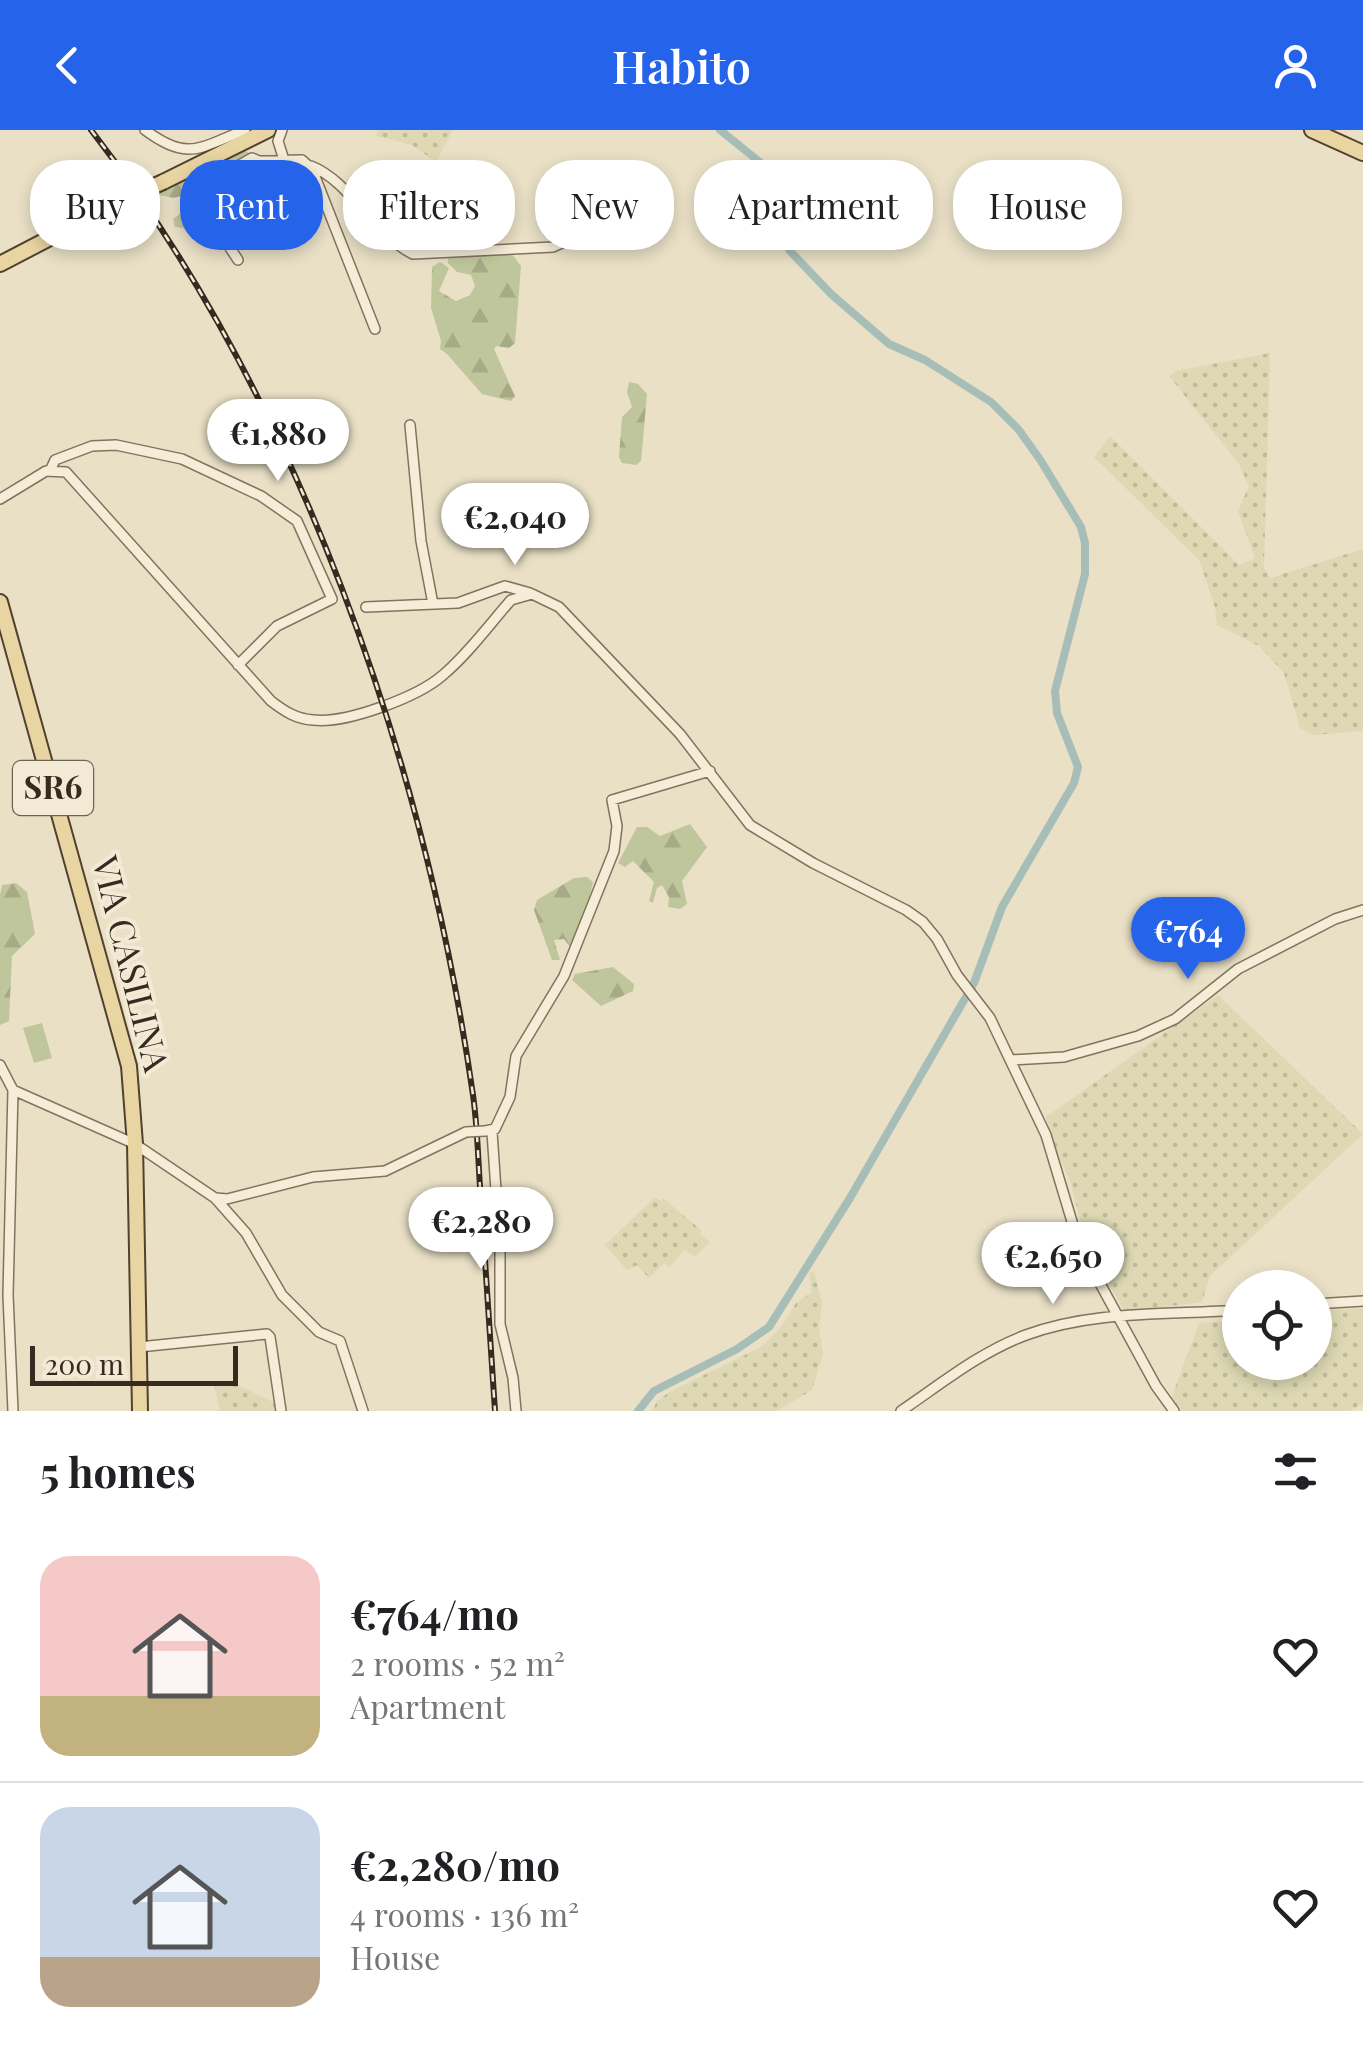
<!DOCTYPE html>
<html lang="en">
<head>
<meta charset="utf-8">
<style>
  body { margin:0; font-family:"Playfair Display",serif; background:#f6f6f6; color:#202124; height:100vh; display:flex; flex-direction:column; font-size:38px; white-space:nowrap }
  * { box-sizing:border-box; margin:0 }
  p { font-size:32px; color:#757577 }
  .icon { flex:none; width:55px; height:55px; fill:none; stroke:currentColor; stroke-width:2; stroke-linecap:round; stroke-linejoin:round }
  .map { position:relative; height:1281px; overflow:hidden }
  .sheet { display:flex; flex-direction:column; background:#fff; flex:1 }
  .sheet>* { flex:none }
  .top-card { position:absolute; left:30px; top:30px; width:1305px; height:90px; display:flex; gap:20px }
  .fabs { position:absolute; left:1222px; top:1140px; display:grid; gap:20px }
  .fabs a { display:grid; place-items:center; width:110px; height:110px; border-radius:50%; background:#fff; box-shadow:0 5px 15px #0003; font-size:50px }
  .scale { position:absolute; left:30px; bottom:25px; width:208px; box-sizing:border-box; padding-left:10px; border:5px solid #352b20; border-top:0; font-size:28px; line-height:35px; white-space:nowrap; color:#352b20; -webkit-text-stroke:8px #f2ead5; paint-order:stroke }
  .price { position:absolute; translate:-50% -85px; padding:0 22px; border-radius:35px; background:#fff; color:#222; font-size:32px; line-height:65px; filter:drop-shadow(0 2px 5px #0008) }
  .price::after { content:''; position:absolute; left:50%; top:60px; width:30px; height:22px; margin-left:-15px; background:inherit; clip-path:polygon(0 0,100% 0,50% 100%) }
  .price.on { background:#2563eb; color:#fff }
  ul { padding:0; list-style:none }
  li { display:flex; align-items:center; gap:30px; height:250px; padding:0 40px }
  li+li { border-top:2px solid #e0e0e0 }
  li span { display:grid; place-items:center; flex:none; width:280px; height:200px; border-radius:30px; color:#555 }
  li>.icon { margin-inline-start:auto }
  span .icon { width:120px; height:120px; fill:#fffc; stroke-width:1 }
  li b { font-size:42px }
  h2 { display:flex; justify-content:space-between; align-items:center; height:120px; padding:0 40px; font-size:42px }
  .chip { padding:0 35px; border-radius:40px; background:#fff; box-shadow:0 5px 15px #0003; font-size:35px; line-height:90px }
  .chip.on { background:#2563eb; color:#fff }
  header { display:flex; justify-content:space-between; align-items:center; height:130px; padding:0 40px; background:#2563eb; color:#fff; font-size:45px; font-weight:600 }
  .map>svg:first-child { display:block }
  .farmland { fill:url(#farmland-dots) }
  .forest { fill:url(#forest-firs) }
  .pitch { fill:#c0c69b }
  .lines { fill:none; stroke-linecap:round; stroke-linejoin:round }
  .canal { stroke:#a7beb8; stroke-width:8 }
  .street-casing { stroke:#83735e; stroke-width:12 }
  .primary-casing { stroke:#514131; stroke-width:18 }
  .street { stroke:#f5edd8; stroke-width:9 }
  .primary { stroke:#e9d5a2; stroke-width:14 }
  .rail-casing { stroke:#352b20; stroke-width:6 }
  .rail { stroke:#f2ead5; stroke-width:2.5; stroke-dasharray:8; stroke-linecap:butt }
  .street-bridge-casing { stroke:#83735e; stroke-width:12; stroke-linecap:butt }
  .primary-bridge-casing { stroke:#514131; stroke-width:18; stroke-linecap:butt }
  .street-bridge { stroke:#f5edd8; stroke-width:9 }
  .primary-bridge { stroke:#e9d5a2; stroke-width:14 }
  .labels { text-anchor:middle; stroke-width:8; stroke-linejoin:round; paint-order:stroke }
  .shield { fill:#f2ead5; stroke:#6e6456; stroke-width:2.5 }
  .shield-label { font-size:32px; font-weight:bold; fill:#352b20 }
  .street-label { font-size:35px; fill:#352b20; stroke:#f2ead5 }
</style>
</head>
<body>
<header><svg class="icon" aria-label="back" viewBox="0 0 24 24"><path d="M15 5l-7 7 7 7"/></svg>Habito<svg class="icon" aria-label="person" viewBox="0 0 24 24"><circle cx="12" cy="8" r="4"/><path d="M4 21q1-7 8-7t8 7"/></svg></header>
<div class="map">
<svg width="1363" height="1281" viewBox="0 0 1363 1281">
  <defs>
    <pattern id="farmland-dots" width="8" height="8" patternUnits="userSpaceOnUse" patternTransform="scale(2.5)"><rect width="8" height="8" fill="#ded9b4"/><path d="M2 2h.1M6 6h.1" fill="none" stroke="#bfba9a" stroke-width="1.8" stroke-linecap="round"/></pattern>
    <pattern id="forest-firs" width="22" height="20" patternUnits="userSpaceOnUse" patternTransform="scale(2.5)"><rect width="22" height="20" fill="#c0c69b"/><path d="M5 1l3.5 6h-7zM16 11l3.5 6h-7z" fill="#a6aa85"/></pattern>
  </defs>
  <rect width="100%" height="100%" fill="#e9e0c6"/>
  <!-- farmland -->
  <path class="farmland" d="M378 0H453L436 32 412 15 376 6Z
    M1270 223 1264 437 1270 448 1363 419V601L1313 605 1300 598 1284 543 1259 516 1217 495 1215 477 1199 430 1094 327 1110 306 1239 435 1255 428 1238 381 1249 356 1239 334 1169 246 1176 241Z
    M1218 865 1363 1004 1210 1146 1202 1172 1125 1182 1086 1114 1070 1050 1055 1019 1046 987Z
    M655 1067 660 1071 663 1068 702 1101 700 1104 710 1112 695 1127 685 1120 669 1137 665 1133 649 1148 637 1135 627 1140 605 1115Z
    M814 1140 822 1174 819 1199 823 1224 812 1260 777 1281H652L657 1271 671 1261 761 1217 782 1196 796 1173 812 1162 809 1144Z
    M1363 1178V1274L1349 1281H1182L1171 1269 1199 1193 1240 1190V1232H1315V1181Z
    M236 1254 277 1274 278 1281H220L214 1257Z"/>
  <!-- forest -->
  <path class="forest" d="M244 20 249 23 211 46 195 63 173 68 154 64Z
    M235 40 238 50 246 53 252 62 238 78 211 79 203 65 205 57Z
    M198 77 193 88 205 90 219 110 218 115 212 114 203 101 199 107 190 106 183 98 175 97 173 89 181 83Z
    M512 124 521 136 515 213 509 218 496 216 494 219 515 266 511 271 482 264 447 224 440 219 441 211 431 178 432 137 440 132 449 138 439 161 456 171 470 165 475 156 471 145 457 142 448 133V126Z
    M629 252 638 254 647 264 641 331 636 335 622 333 619 327 622 287 632 277 627 262Z
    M690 694 707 717 682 751 687 774 680 779 668 777 669 767 662 755 657 758 653 773 649 771 654 752 633 731 625 737 618 733 637 697H647L660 706Z
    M587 747 593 752 581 807 572 819 564 809 554 810 560 830H552L534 780 537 770 574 748Z
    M16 753 27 762 35 804 12 826 9 891 0 895V765L2 755Z
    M613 837 634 854 633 861 601 876 572 850 575 844Z"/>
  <!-- pitch -->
  <path class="pitch" d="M42 893 52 928 34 933 23 898Z"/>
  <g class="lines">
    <!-- canal -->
    <path class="canal" d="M638 1281 654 1261 737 1219 769 1197 850 1068 974 853 1002 777 1074 653 1078 637 1057 583 1055 561 1085 444V413L1081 397 1041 331 1019 300 991 272 925 230 889 214 831 164 790 121 777 95 761 33 720 0"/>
    <defs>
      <path id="street" d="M145 0C188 32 199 18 245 0
        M282 0 278 11 284 30
        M311 36C350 51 374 105 413 124L553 117 586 102
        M238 130 204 78 200 63 204 55 252 28 259 31 302 30 312 39 375 199
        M410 295 421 411 433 474
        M50 341 55 330 92 316 116 315 182 329 261 366 297 391 332 469 277 496 238 535
        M0 369 46 341 66 342 271 571C284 581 296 589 313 590 346 594 418 567 443 545 468 524 489 495 511 470L532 464 559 477 680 604 750 695 813 733 906 780 923 792 937 809 957 845 990 888 1046 1005 1079 1115 1156 1256 1174 1281
        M366 477 458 473 505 456 530 463
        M1011 930 1064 927 1138 906 1175 889 1238 839 1335 789 1363 780
        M0 935 13 960 135 1014 215 1068 246 1103 282 1165 319 1202 340 1211 363 1281
        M485 1001 495 999 510 967 516 926 564 846 614 721 617 696 612 670 710 641
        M492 1002 500 1119V1194L513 1248 516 1281
        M216 1068 227 1069 313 1047 385 1041 466 1002
        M1315 1174 1363 1171
        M139 1217 267 1204 270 1207 281 1281
        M13 1281 8 1165 13 960
        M901 1281C941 1254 980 1222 1026 1205 1093 1180 1170 1185 1240 1180"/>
      <path id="primary" d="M1312 0 1363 23
        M163 52 268 0
        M0 134 119 72
        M0 472 129 936 135 1014 140 1281"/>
    </defs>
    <!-- street casing -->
    <use href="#street" class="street-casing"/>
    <!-- primary casing -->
    <use href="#primary" class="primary-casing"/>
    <!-- street -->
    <use href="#street" class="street"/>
    <!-- primary -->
    <use href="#primary" class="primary"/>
    <defs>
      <path id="rail" d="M91 0C298 268 425 631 473 965 478 1000 478 1035 481 1070 486 1140 490 1211 495 1281"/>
    </defs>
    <!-- rail casing -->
    <use href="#rail" class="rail-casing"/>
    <!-- rail -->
    <use href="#rail" class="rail"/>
    <defs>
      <path id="street-bridge" d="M466 1002 485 1001"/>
      <path id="primary-bridge" d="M119 72 163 52"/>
    </defs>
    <!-- street-bridge casing -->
    <use href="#street-bridge" class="street-bridge-casing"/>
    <!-- primary-bridge casing -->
    <use href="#primary-bridge" class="primary-bridge-casing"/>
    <!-- street-bridge -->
    <use href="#street-bridge" class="street-bridge"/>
    <!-- primary-bridge -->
    <use href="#primary-bridge" class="primary-bridge"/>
  </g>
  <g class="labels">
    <!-- shield labels -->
    <rect class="shield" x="13" y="631" width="80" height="54" rx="8"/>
    <g class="shield-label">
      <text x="53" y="669">SR6</text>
    </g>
    <!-- street labels -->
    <g class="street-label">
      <text transform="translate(130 834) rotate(76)" y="12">VIA CASILINA</text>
    </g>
  </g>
</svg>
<div class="fabs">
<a><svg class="icon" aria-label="locate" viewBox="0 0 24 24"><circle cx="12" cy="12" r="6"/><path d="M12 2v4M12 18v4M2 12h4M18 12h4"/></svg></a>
</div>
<div class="scale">200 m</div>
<b class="price" style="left:278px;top:354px">€1,880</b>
<b class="price" style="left:515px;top:438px">€2,040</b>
<b class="price on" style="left:1188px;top:852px">€764</b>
<b class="price" style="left:481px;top:1142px">€2,280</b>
<b class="price" style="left:1053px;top:1177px">€2,650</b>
<div class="top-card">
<a class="chip">Buy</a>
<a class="chip on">Rent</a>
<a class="chip">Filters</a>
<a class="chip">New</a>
<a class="chip">Apartment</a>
<a class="chip">House</a>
</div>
</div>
<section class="sheet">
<h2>5 homes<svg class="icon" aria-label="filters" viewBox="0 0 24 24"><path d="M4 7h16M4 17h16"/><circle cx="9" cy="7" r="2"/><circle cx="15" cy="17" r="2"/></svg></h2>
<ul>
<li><span style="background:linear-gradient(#f6c9c9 70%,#c2b280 0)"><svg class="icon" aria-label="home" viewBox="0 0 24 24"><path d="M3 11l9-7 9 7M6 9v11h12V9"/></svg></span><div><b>€764/mo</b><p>2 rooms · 52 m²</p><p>Apartment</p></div><svg class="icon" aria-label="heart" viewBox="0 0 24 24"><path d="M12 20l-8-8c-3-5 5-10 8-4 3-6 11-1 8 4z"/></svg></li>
<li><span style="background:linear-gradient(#c9d6e8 75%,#b9a48a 0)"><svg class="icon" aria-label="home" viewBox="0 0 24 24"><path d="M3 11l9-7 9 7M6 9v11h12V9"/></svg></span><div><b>€2,280/mo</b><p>4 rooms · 136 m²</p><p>House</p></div><svg class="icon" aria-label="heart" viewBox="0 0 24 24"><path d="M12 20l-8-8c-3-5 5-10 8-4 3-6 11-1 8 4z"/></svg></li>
</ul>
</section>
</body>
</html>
